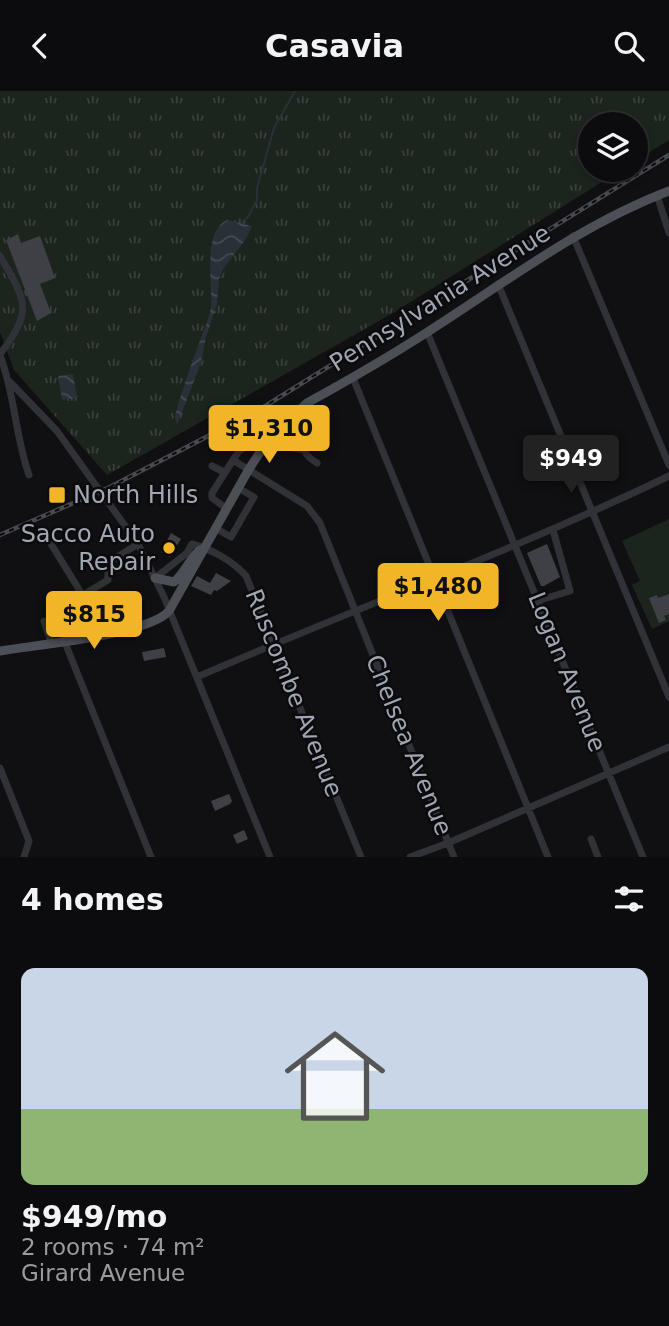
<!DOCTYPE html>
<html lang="en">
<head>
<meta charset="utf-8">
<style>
  body { margin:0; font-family:"DejaVu Sans",sans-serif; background:#151517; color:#f1f3f6; height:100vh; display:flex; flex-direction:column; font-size:26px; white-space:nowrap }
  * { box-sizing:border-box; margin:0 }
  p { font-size:23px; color:#9a9b9e }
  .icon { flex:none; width:38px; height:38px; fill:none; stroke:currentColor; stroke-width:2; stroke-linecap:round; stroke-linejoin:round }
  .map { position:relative; height:766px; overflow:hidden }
  .panel { display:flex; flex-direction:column; background:#0c0c0e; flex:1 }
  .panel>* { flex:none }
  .tools { position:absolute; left:578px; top:21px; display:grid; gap:14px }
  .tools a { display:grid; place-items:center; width:70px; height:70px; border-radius:50%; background:#0c0c0e; box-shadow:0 4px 10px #0003,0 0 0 2px #2c2c2e; font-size:35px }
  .price { position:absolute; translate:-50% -60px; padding:0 16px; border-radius:7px; background:#f2b527; color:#111; font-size:23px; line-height:46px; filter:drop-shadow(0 2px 4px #0008) }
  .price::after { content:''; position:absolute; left:50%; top:42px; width:21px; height:16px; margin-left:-10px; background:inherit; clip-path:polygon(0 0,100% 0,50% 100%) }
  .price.current { background:#222; color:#fff }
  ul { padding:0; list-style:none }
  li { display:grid; align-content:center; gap:14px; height:371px; padding:0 21px }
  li+li { border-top:2px solid #2c2c2e }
  li span { display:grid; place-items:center; height:217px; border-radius:14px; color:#555 }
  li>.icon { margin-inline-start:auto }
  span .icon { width:126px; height:126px; fill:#fffc; stroke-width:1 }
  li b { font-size:30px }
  h2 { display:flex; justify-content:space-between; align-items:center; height:84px; padding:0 21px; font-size:30px }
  header { display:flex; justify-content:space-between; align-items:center; height:91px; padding:0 21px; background:#0c0c0e; font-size:32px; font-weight:700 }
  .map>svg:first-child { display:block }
  .grass { fill:url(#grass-tufts) }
  .park { fill:#1c241e }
  .water { fill:url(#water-waves) }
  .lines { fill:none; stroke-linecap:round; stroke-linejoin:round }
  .stream { stroke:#293037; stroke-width:2 }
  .building { fill:#3f4045 }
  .minor { stroke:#313237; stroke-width:7 }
  .major { stroke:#4d4f56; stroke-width:9 }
  .rail-casing { stroke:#484a50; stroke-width:4.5 }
  .rail { stroke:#0b0b0d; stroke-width:2; stroke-dasharray:5; stroke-linecap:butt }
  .poi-dot { fill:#f2b527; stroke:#0b0b0d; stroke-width:2.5 }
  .labels { text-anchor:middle; stroke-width:5; stroke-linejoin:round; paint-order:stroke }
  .street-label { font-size:24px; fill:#a1a6b3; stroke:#0b0b0d }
  .poi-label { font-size:24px; fill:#a1a6b3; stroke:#0b0b0d; text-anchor:start }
</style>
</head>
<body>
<header><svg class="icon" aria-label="back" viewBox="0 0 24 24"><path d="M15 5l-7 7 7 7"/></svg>Casavia<svg class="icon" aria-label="search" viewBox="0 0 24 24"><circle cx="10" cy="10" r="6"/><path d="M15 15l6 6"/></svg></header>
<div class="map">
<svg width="669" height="766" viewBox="0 0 669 766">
  <defs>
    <pattern id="grass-tufts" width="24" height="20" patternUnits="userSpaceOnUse" patternTransform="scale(1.75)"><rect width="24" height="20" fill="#1c241e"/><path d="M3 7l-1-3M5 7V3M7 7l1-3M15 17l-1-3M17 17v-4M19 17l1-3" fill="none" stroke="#3a413c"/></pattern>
    <pattern id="water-waves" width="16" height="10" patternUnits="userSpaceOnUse" patternTransform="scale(1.75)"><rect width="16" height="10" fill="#293037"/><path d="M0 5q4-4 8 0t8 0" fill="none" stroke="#454b52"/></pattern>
  </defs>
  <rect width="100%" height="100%" fill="#101012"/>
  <!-- grass -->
  <path class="grass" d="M0 0H669V49L635 70V33H590V79H621L393 222 107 384 14 279 0 241Z"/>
  <!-- park -->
  <path class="park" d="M669 428V530L652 538 632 494 640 490 622 450Z"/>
  <!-- water -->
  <path class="water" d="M227 129 252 135 246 148 223 178 219 188 217 213 206 246 201 272 177 334 175 326 179 310C186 289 193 268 201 247 204 238 210 226 211 216 213 192 202 141 227 129Z
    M73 283 77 307 62 309 58 285Z"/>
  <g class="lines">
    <!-- stream -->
    <path class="stream" d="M242 131 248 126 257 109V97L274 37 295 0"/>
  </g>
  <!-- building -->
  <path class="building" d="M641 57 645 63 640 66 636 60Z
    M18 143 21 152 40 145 55 187 40 193 51 222 37 230 6 149Z
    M62 398 65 404 50 411 48 405Z
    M171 442 181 448 170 466 161 461Z
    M547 453 560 486 544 495H541L527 462Z
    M216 482 231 490 217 500 214 499 211 504 191 495 197 485 210 492Z
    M669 503V523L664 525 666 529 659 532 649 507 657 504 658 507Z
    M164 557 166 566 144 570 142 561Z
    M229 703 232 710 230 713 215 720 211 710Z
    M244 739 248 748 237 753 233 744Z"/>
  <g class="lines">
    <!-- minor -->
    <path class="minor" d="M657 104 669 142
      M573 145 669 374
      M0 165C26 210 34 219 0 263
      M498 193 669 606
      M427 241 643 766
      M0 264C15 304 15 344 29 384
      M353 287 548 766
      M10 291 57 340 138 453 164 506 270 766
      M233 369 239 360 264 344 278 354 304 359
      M317 372C311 368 304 364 305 356L320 345
      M212 375 224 381
      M226 417 212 407V402L233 369 307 415 320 432 454 766
      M215 437 231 446 254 406 238 397
      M51 453 106 542
      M155 487 187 462 192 453C211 458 233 470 246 485L361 766
      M80 500 75 504 74 516 69 533 83 538
      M83 504 108 489V476L111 470 138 453
      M537 510 570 500 553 439
      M44 530 51 551
      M79 547 91 517
      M64 549 151 766
      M197 586C354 518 515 459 669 385
      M0 677 29 750 24 766
      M591 748 598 766
      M410 766 448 752 669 656"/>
    <!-- major -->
    <path class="major" d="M155 487 174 491C185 482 189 468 200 459
      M0 560C35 554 148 544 169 520L249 378 270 346 307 312C347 290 387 267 426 242 506 191 580 134 669 100"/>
    <defs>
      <path id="rail" d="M0 444 110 396 262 317 669 64"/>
    </defs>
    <!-- rail casing -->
    <use href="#rail" class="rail-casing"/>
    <!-- rail -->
    <use href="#rail" class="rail"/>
  </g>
  <!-- markers -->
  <g class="poi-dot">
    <rect x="48" y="395" width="18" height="18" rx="3.5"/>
    <circle cx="169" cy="457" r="7"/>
  </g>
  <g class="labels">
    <!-- street labels -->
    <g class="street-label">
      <text transform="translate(440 207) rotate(-32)" y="8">Pennsylvania Avenue</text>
      <text transform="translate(567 581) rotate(68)" y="8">Logan Avenue</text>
      <text transform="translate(294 602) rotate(68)" y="8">Ruscombe Avenue</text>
      <text transform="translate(409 654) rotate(68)" y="8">Chelsea Avenue</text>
    </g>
    <!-- poi labels -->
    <g class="poi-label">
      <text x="73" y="412">North Hills</text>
      <text x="155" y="451" text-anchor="end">Sacco Auto<tspan x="155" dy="28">Repair</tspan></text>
    </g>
  </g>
</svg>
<div class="tools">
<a><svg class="icon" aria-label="layers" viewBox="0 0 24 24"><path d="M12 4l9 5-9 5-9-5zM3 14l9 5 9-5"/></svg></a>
</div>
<b class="price" style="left:269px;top:374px">$1,310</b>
<b class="price current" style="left:571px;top:404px">$949</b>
<b class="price" style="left:438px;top:532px">$1,480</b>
<b class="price" style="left:94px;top:560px">$815</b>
</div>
<section class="panel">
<h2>4 homes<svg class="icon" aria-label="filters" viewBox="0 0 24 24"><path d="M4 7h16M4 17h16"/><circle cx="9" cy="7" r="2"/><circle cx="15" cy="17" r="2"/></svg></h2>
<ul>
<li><span style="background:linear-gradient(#c9d6e8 65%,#8fb573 0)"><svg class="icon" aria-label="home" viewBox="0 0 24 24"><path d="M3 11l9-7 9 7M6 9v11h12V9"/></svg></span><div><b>$949/mo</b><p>2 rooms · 74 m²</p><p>Girard Avenue</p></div></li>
</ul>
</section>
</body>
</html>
